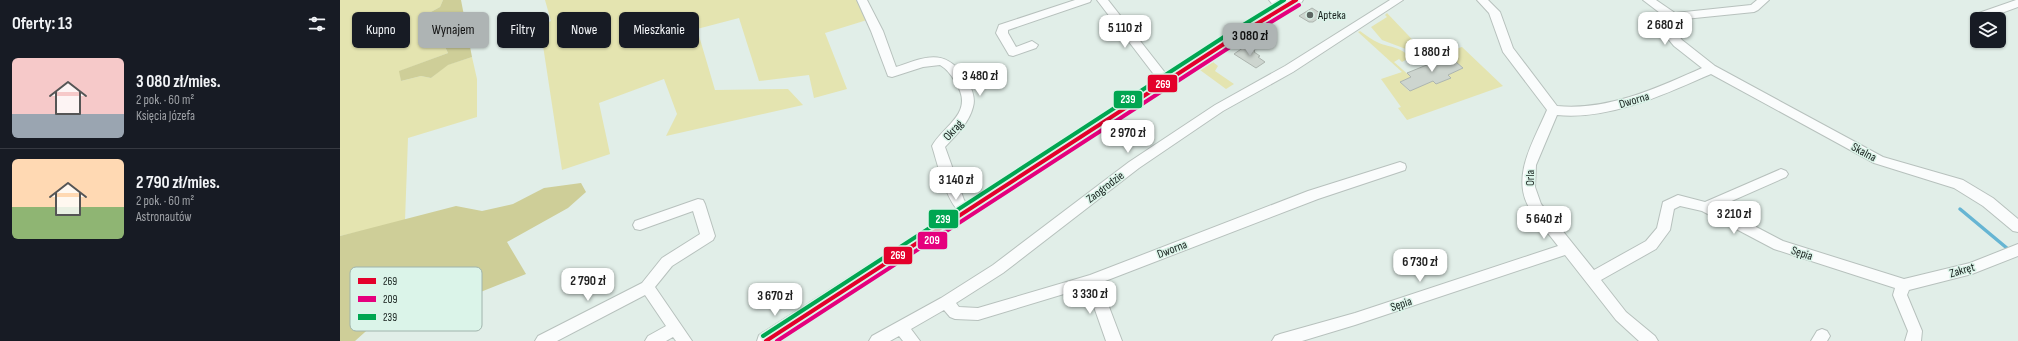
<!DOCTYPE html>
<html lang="pl">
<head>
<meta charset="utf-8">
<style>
  body { margin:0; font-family:"Sofia Sans Condensed",sans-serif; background:#242831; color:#f1f3f6; height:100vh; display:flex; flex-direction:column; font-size:15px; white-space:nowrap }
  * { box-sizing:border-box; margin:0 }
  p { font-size:13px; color:#9ea1a6 }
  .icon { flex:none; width:22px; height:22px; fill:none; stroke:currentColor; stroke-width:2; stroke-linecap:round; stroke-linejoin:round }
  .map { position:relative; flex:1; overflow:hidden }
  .side { display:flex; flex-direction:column; background:#171b24; width:340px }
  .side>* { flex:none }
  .banner { position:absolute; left:12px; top:12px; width:380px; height:36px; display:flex; gap:8px }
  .controls { position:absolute; left:1630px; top:12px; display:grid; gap:8px }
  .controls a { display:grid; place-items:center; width:36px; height:36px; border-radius:6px; background:#171b24; box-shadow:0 1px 3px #0004; font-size:20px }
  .price { position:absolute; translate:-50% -34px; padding:0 9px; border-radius:8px; background:#fff; color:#222; font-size:13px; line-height:26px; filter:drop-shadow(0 1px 2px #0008) }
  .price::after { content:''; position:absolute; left:50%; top:24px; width:12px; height:9px; margin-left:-6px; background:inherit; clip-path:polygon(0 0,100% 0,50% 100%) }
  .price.selected { background:#aeb4b4; color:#111 }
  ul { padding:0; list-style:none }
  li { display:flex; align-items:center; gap:12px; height:100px; padding:0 12px }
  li+li { border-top:1px solid #363941 }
  li span { display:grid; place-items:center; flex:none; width:112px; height:80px; border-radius:6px; color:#555 }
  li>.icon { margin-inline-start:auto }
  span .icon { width:48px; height:48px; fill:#fffc; stroke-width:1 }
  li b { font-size:17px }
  h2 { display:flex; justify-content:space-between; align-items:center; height:48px; padding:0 12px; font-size:17px }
  .tag { padding:0 14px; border-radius:6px; background:#171b24; box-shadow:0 1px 3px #0004; font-size:14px; line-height:36px }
  .tag.selected { background:#aeb4b4; color:#111 }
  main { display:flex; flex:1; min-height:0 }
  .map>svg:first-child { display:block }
  .green { fill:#e4e4b0 }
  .forest { fill:#cece98 }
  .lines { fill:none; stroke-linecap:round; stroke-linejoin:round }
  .stream { stroke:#66b5d3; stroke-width:3.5 }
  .building { fill:#cdd5cf; stroke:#adb5af }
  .minor-casing { stroke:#b7c1bd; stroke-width:2 }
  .tertiary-casing { stroke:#b7c1bd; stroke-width:2 }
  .minor { fill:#fafcfc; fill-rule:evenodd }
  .tertiary { fill:#fafcfc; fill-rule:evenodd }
  .bus-1-casing { stroke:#dbf4e9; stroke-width:7 }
  .bus-2-casing { stroke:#dbf4e9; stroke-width:7 }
  .bus-3-casing { stroke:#dbf4e9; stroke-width:7 }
  .bus-1 { stroke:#e4002b; stroke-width:4 }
  .bus-2 { stroke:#e5007d; stroke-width:4 }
  .bus-3 { stroke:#00a651; stroke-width:4 }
  .poi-dot { fill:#5d6763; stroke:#dbf4e9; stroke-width:1.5 }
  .labels { text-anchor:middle; stroke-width:3; stroke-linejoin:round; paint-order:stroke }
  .poi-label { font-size:12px; fill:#161f1c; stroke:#dbf4e9; text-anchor:start }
  .street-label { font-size:12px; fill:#161f1c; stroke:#dbf4e9 }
  .key { fill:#dbf4e9; stroke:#a0b4ac; stroke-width:1 }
  .key-label { font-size:11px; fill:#161f1c }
  .line-badge { stroke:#dbf4e9; stroke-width:1.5 }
  .badge-label { font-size:11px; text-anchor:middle; font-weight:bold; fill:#fff }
</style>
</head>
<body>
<main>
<section class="side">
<h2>Oferty: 13<svg class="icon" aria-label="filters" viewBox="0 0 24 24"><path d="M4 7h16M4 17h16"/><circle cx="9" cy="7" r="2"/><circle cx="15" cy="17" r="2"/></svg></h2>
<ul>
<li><span style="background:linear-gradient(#f6c9c9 70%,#9aa5b1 0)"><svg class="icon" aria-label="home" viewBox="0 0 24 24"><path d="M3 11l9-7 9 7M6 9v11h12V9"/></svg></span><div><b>3 080 zł/mies.</b><p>2 pok. · 60 m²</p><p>Księcia Józefa</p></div></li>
<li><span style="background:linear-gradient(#ffd9b3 60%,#8fb573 0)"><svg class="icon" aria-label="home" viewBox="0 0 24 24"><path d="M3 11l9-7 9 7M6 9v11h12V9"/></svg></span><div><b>2 790 zł/mies.</b><p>2 pok. · 60 m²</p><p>Astronautów</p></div></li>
</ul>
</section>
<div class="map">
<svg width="1678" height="341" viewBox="0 0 1678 341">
  <rect width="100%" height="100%" fill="#e1eee8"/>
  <!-- green -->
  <path class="green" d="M0 0H103L100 7 89 13 108 53 60 71 61 81 81 76 91 78 107 65 132 57 137 79V117L68 138 65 221 0 236Z
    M205 0H518L527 20 485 33 507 89 474 98 469 75 419 81 399 18 357 29 375 90 448 89 463 105 326 136 337 114 324 79 259 103 270 154 222 170 200 26 211 21Z
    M1047 13 1086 54 1082 55 1042 40 1031 27 1047 17 1045 15Z
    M1020 31C1026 35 1032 40 1039 43 1049 47 1065 48 1069 58L1062 62 1059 59 1054 62 1071 77 1060 82 1069 91 1093 81 1096 84 1111 78 1108 75 1123 68 1105 52 1122 47 1163 86 1067 120 1058 108 1061 107 1041 79 1062 72 1018 32Z
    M873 62 878 66 875 71 894 84 886 89 860 70Z"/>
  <!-- forest -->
  <path class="forest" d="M103 0H121L132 57 108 65 91 78 81 76 61 81 59 71 108 53 89 13 100 7Z
    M241 183 246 192 228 208 167 242 186 274 138 293 123 275 53 307 15 341H0V236L116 206 142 211 173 204 204 188Z"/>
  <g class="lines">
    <!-- stream -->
    <path class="stream" d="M1620 209 1668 249"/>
  </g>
  <!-- building -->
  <path class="building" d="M972 8 983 15 973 22H969L959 16Z
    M907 45 915 51 914 52 920 56 918 57 925 62 916 68 894 54Z
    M1109 56 1123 68 1108 75 1111 78 1096 84 1093 81 1070 91 1060 82 1071 77 1067 73Z"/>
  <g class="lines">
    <defs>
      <path id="minor" d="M517 0H527L543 31 556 67C586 57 605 47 626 79 631 87 636 97 633 107 629 123 616 135 605 147L624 200 633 211 631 215C610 221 597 161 592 146 604 125 635 113 616 83 612 76 607 69 600 65L583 67 552 77 548 76 531 31Z
        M735 0H751L750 2 668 30V33L676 47 692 41 698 45 696 48 673 56 669 55 656 33 659 25Z
        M757 0H768L830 79 832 82 830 85H822Z
        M929 0H940L947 8 945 10H937Z
        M1050 0H1063L953 72 883 111 799 168 663 273 616 303 619 307 638 308 750 275 968 191 1060 162 1065 164 1066 167 1065 170 978 199 760 283 782 341H766L747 287 638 320 615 319 610 317 604 310 571 329 580 341H563L559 336 550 341H529L532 336 601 298 653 265 789 162 875 105 945 66Z
        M1137 0H1148L1160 12 1173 48 1217 106C1268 111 1317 88 1362 68L1334 46 1320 29 1324 16 1303 0H1316L1335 13 1411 5 1417 0H1429L1418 10 1414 12 1335 20 1332 28 1342 40 1375 66 1543 157 1623 180 1653 198 1678 219V232L1673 231 1643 206 1614 188 1534 163 1371 74C1323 95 1270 120 1217 115L1196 165 1195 187 1201 204 1254 270 1306 241 1317 228 1323 202 1338 195 1365 202 1441 169 1446 171 1448 174 1446 177 1378 207 1443 241 1564 279 1630 263 1678 244V256L1632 274 1569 290 1567 295 1582 331 1581 341H1565L1568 331 1553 295 1555 288 1434 249 1362 211 1340 206 1334 209 1330 230 1316 249 1261 280 1286 312 1315 336 1318 341H1299L1276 320 1225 255 1015 325 962 341H932L935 336 940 334 1015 313 1218 246C1209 234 1198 222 1190 209 1170 177 1194 141 1207 110L1163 52 1149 13Z
        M1676 0H1678V7L1645 19H1637V22L1631 18 1633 15Z
        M358 199 363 200 365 204 375 236 373 240 332 266 315 287 352 341H336L333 337 326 341H305L308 336 326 326 305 295 217 341H195L198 336 302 283 322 258 360 234 353 211 300 230 295 229 293 225 295 221Z
        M1482 329 1487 331 1490 336 1487 341H1471L1477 331Z"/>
      <path id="tertiary" d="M946 0H963L961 3 895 43 441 341H417L419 335 885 37Z"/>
    </defs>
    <!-- minor casing -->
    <use href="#minor" class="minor-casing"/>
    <!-- tertiary casing -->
    <use href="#tertiary" class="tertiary-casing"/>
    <!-- minor -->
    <use href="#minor" class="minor"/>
    <!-- tertiary -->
    <use href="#tertiary" class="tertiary"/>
    <defs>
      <path id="bus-1" d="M426 341 890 40 956 0"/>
      <path id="bus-2" d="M437 341 893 45 959 5"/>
      <path id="bus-3" d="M423 336 887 35 944 0"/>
    </defs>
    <!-- bus-1 casing -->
    <use href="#bus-1" class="bus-1-casing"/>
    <!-- bus-2 casing -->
    <use href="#bus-2" class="bus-2-casing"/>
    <!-- bus-3 casing -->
    <use href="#bus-3" class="bus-3-casing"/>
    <!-- bus-1 -->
    <use href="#bus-1" class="bus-1"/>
    <!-- bus-2 -->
    <use href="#bus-2" class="bus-2"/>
    <!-- bus-3 -->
    <use href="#bus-3" class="bus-3"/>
  </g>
  <!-- markers -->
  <circle class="poi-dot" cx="970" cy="15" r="4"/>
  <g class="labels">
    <!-- poi labels -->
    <g class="poi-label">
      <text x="978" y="19">Apteka</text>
    </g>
    <!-- street labels -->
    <g class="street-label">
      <text transform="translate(1294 100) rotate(-17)" y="4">Dworna</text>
      <text transform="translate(613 130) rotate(-48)" y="4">Okrąg</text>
      <text transform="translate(1524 152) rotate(28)" y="4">Skalna</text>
      <text transform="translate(1190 178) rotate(-90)" y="4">Orla</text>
      <text transform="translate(765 187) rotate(-37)" y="4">Zaogrodzie</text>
      <text transform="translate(832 249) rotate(-21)" y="4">Dworna</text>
      <text transform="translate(1462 253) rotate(18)" y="4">Sępia</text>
      <text transform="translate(1622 270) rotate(-16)" y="4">Zakręt</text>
      <text transform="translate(1061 304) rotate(-18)" y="4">Sępia</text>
    </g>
  </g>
  <!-- legend -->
  <rect x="10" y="267" width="132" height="64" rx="6" class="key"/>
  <rect x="18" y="278" width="18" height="6" fill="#e4002b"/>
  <rect x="18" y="296" width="18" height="6" fill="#e5007d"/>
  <rect x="18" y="314" width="18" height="6" fill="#00a651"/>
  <g class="key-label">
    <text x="43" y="285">269</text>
    <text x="43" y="303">209</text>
    <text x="43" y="321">239</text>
  </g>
  <g class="line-badge">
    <rect x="807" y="74" width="31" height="19" rx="4" fill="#e4002b"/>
    <rect x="773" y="90" width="30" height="19" rx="4" fill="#00a651"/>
    <rect x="588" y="209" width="31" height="20" rx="4" fill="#00a651"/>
    <rect x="577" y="231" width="31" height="19" rx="4" fill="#e5007d"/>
    <rect x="543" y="246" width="30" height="19" rx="4" fill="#e4002b"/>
  </g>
  <g class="badge-label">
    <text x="823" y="88">269</text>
    <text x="788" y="103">239</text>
    <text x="603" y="223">239</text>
    <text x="592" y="244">209</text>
    <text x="558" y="259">269</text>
  </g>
</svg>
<div class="controls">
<a><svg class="icon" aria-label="layers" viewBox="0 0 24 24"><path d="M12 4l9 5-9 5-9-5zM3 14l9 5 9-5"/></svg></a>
</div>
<b class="price" style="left:1325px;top:46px">2 680 zł</b>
<b class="price" style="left:785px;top:49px">5 110 zł</b>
<b class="price selected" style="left:910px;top:57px">3 080 zł</b>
<b class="price" style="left:1092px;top:73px">1 880 zł</b>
<b class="price" style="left:640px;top:97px">3 480 zł</b>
<b class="price" style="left:788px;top:154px">2 970 zł</b>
<b class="price" style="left:616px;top:201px">3 140 zł</b>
<b class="price" style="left:1394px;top:235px">3 210 zł</b>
<b class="price" style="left:1204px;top:240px">5 640 zł</b>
<b class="price" style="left:1080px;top:283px">6 730 zł</b>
<b class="price" style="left:248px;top:302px">2 790 zł</b>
<b class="price" style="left:750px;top:315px">3 330 zł</b>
<b class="price" style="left:435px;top:317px">3 670 zł</b>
<div class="banner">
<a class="tag">Kupno</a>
<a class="tag selected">Wynajem</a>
<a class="tag">Filtry</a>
<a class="tag">Nowe</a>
<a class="tag">Mieszkanie</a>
</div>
</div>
</main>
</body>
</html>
